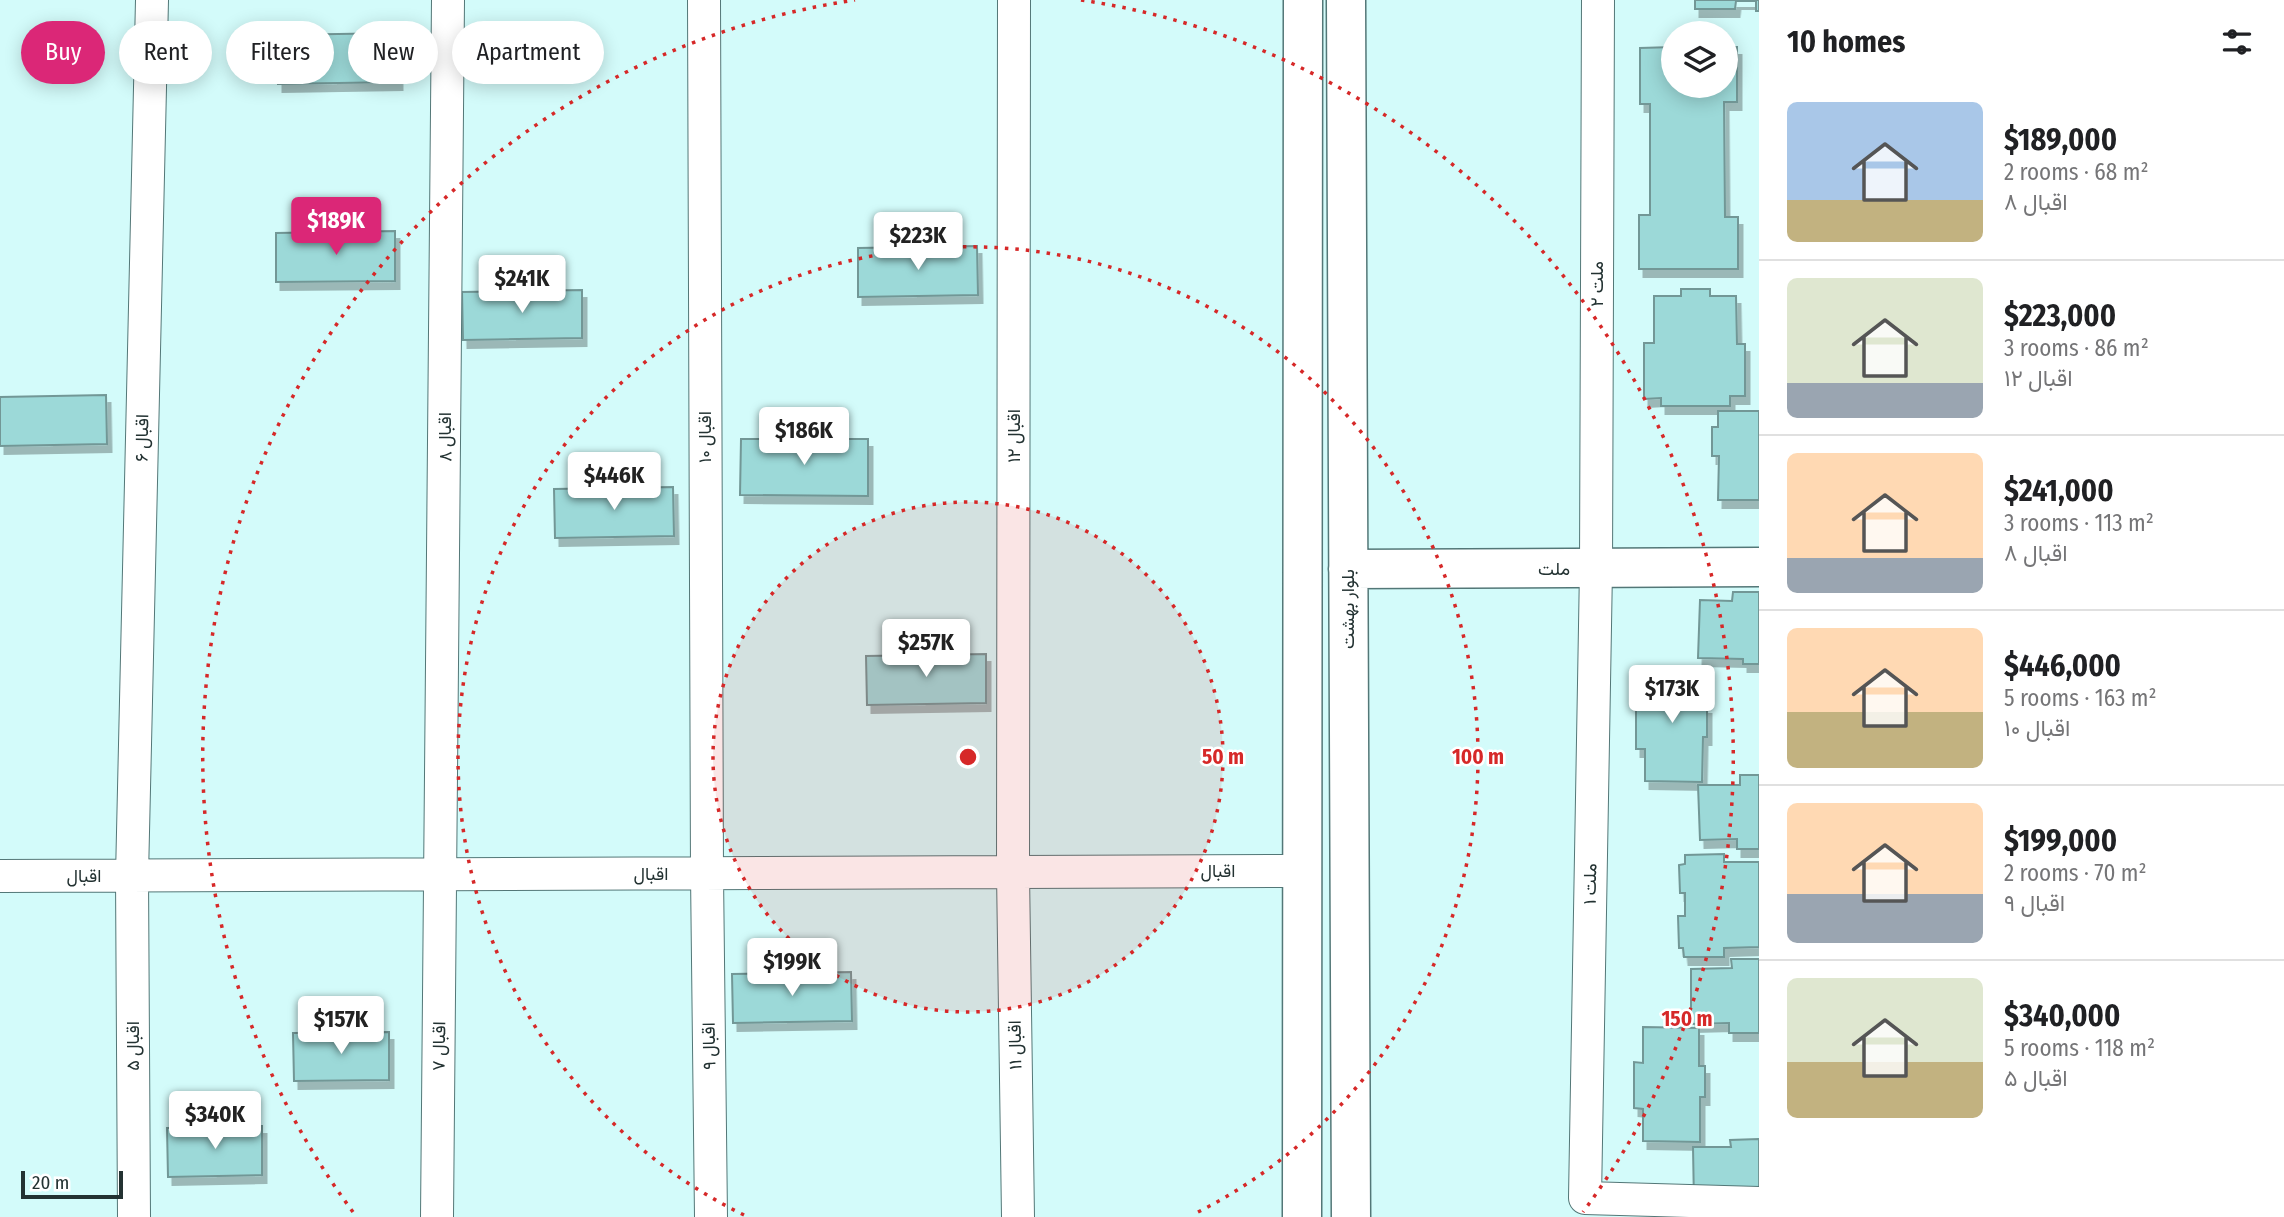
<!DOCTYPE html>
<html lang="en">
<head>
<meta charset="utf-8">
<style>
  body { margin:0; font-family:"Fira Sans Condensed",Vazirmatn,sans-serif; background:#f6f6f6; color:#202124; height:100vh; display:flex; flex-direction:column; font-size:26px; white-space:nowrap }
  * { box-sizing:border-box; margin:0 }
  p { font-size:23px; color:#757577 }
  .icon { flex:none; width:38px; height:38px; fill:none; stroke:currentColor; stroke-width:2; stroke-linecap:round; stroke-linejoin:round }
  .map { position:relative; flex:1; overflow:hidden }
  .drawer { display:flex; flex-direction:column; background:#fff; width:525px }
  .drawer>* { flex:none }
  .hud { position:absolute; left:21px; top:21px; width:665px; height:63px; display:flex; gap:14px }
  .controls { position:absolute; left:1661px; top:21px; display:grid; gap:14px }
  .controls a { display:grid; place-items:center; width:77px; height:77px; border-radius:50%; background:#fff; box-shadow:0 4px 18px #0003; font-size:35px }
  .scale { position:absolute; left:21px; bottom:18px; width:102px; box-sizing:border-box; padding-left:7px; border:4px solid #233232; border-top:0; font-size:19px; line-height:24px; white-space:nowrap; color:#233232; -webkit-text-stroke:5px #fff; paint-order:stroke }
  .price { position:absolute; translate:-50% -60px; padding:0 16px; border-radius:7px; background:#fff; color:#222; font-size:23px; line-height:46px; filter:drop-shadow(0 2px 4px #0008) }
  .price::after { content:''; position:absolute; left:50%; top:42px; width:21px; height:16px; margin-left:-10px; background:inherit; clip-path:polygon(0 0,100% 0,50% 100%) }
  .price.current { background:#db2777; color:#fff }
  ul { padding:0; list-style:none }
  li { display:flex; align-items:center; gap:21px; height:175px; padding:0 28px }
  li+li { border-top:2px solid #e0e0e0 }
  li span { display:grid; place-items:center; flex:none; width:196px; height:140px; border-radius:10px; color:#555 }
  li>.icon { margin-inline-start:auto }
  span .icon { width:84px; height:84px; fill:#fffc; stroke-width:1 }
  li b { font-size:30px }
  h2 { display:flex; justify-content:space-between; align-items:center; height:84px; padding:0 28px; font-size:30px }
  .tag { padding:0 24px; border-radius:32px; background:#fff; box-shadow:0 4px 18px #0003; font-size:24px; line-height:63px }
  .tag.current { background:#db2777; color:#fff }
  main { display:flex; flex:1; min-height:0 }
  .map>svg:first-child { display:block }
  .building { fill:#9cd9d8; stroke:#729796; stroke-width:2; filter:url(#shadow) }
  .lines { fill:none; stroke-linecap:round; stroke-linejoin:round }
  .street-casing { stroke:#537777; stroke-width:34 }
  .secondary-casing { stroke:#537777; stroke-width:41 }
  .street { stroke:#fff; stroke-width:32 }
  .secondary { stroke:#fff; stroke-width:38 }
  .ring { fill:none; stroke:#d62828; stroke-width:3.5; stroke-dasharray:3.5 7 }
  .labels { text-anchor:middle; stroke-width:5; stroke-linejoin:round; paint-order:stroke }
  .street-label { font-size:18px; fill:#233232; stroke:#fff }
  .centre { fill:#d62828; stroke:#fff; stroke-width:3.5 }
  .ring-label { font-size:21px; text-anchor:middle; font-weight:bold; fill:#d62828; stroke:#fff; stroke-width:5; stroke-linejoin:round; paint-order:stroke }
</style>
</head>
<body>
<main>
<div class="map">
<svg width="1759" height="1217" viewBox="0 0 1759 1217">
  <defs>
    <filter id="shadow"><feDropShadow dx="4.5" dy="8" stdDeviation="0" flood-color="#0004"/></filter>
  </defs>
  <rect width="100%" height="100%" fill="#d3fbfa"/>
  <!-- building -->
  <path class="building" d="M1695 0H1759V11H1756V1H1736L1735 9H1695Z
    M397 33 398 82 278 84V35Z
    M1673 47V86H1726V47H1737V102H1724L1725 217H1738V269H1639V215H1650V104H1640V48Z
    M395 231V281L276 282V233Z
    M977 246 978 295 858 297V248Z
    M1681 289H1710V296H1736L1737 344H1745V396H1730V406H1661V398L1644 399V343H1654V296H1681Z
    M582 290V338L463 340 462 292Z
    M106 395 107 444 0 446V397Z
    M1718 411H1759V500H1718L1719 456H1712V427H1718Z
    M741 439H868V496L740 495Z
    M673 487 674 536 555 538 554 489Z
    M1733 592H1759V664H1743V659L1698 658 1700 600 1732 601Z
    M986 654V703L867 705 866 656Z
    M1645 668H1701V706H1707V737H1703L1702 782 1645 781V749H1636V703H1645Z
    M1740 775H1759V849H1737V839L1700 840 1698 785H1740Z
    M1724 854V862H1759V947L1724 948V957H1684L1683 948H1679L1678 916H1685V893H1680L1679 865 1685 864V855Z
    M1731 959H1759V1033H1729V1023L1691 1024V969L1732 968Z
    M851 972 852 1021 733 1023 732 974Z
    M1643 1027 1699 1028V1066H1705V1097H1700V1142L1643 1141V1109L1634 1108V1062L1643 1063Z
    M389 1032V1080L294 1081 293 1033Z
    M262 1126V1175L168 1177 167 1128Z
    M1759 1139V1210L1694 1204 1693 1147H1731L1730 1140Z"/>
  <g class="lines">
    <defs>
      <path id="street" d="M704 0 707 874 711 1217
        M1014 0 1013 873 1018 1217
        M1598 0 1596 569 1585 1198 1759 1203
        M0 876 1301 871
        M134 1217 132 876 152 0
        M437 1217 448 0"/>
      <path id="secondary" d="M1346 0 1351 1217
        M1348 569 1759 567
        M1302 1217 1303 0"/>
    </defs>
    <!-- street casing -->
    <use href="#street" class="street-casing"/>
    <!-- secondary casing -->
    <use href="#secondary" class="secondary-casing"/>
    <!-- street -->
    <use href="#street" class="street"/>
    <!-- secondary -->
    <use href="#secondary" class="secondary"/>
  </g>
  <!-- distance rings -->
  <circle cx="968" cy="757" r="255" fill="#d62828" fill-opacity=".12"/>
  <g class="ring">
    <circle cx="968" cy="757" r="255"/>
    <path d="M744 1215A510 510 0 1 1 1192 1215"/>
    <path d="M353 1212A765 765 0 0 1 855 0M1081 0A765 765 0 0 1 1583 1212"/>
  </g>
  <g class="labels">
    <!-- street labels -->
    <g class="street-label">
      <text transform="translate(1597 284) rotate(-90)" y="6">ملت ۲</text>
      <text transform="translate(1014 436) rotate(-90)" y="6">اقبال ۱۲</text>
      <text transform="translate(445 437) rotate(-90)" y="6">اقبال ۸</text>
      <text transform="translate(705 437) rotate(-90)" y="6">اقبال ۱۰</text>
      <text transform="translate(142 438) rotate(-89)" y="6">اقبال ۶</text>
      <text x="1554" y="575">ملت</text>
      <text transform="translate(1348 609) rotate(-90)" y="6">بلوار بهشت</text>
      <text x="1218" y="877">اقبال</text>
      <text x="651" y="880">اقبال</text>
      <text x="84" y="882">اقبال</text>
      <text transform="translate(1590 884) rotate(-89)" y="6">ملت ۱</text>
      <text transform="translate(1015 1045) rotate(-91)" y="6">اقبال ۱۱</text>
      <text transform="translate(133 1046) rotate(-90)" y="6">اقبال ۵</text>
      <text transform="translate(439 1046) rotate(-89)" y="6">اقبال ۷</text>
      <text transform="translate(709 1046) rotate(-91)" y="6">اقبال ۹</text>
    </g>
  </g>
  <circle cx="968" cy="757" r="10" class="centre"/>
  <g class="ring-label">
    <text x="1223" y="764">50 m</text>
    <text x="1478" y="764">100 m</text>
    <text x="1687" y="1026">150 m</text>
  </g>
</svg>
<div class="controls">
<a><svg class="icon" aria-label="layers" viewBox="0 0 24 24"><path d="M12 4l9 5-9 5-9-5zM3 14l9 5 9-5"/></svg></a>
</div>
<div class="scale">20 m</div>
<b class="price current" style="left:336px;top:257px">$189K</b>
<b class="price" style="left:918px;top:272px">$223K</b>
<b class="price" style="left:522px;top:315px">$241K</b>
<b class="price" style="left:804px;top:467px">$186K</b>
<b class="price" style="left:614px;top:512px">$446K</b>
<b class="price" style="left:926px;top:679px">$257K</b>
<b class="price" style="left:1672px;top:725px">$173K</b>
<b class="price" style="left:792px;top:998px">$199K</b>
<b class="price" style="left:341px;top:1056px">$157K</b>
<b class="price" style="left:215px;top:1151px">$340K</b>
<div class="hud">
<a class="tag current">Buy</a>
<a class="tag">Rent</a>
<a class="tag">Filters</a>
<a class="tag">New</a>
<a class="tag">Apartment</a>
</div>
</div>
<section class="drawer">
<h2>10 homes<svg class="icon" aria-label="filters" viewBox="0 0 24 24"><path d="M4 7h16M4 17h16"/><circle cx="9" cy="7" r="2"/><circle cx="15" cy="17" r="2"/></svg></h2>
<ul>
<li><span style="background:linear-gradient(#a9c7e8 70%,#c2b280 0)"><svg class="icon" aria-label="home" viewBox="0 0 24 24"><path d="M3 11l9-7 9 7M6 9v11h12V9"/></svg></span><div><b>$189,000</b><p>2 rooms · 68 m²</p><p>اقبال ۸</p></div></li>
<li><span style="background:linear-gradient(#dfe7d0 75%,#9aa5b1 0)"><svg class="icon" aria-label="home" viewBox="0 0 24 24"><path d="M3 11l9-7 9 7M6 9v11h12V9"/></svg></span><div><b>$223,000</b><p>3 rooms · 86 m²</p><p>اقبال ۱۲</p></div></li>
<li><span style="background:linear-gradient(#ffd9b3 75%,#9aa5b1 0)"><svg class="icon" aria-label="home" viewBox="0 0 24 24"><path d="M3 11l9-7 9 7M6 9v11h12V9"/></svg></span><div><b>$241,000</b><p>3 rooms · 113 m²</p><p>اقبال ۸</p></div></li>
<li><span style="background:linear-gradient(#ffd9b3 60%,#c2b280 0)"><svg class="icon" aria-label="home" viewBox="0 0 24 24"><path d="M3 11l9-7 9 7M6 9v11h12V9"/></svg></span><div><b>$446,000</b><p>5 rooms · 163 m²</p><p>اقبال ۱۰</p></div></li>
<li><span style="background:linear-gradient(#ffd9b3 65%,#9aa5b1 0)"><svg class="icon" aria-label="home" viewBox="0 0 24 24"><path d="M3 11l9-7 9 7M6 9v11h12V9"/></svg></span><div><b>$199,000</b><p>2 rooms · 70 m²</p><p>اقبال ۹</p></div></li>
<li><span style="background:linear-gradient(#dfe7d0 60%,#c2b280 0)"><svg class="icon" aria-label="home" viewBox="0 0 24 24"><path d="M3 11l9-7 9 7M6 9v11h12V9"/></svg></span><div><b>$340,000</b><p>5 rooms · 118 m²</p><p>اقبال ۵</p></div></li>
</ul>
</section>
</main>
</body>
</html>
